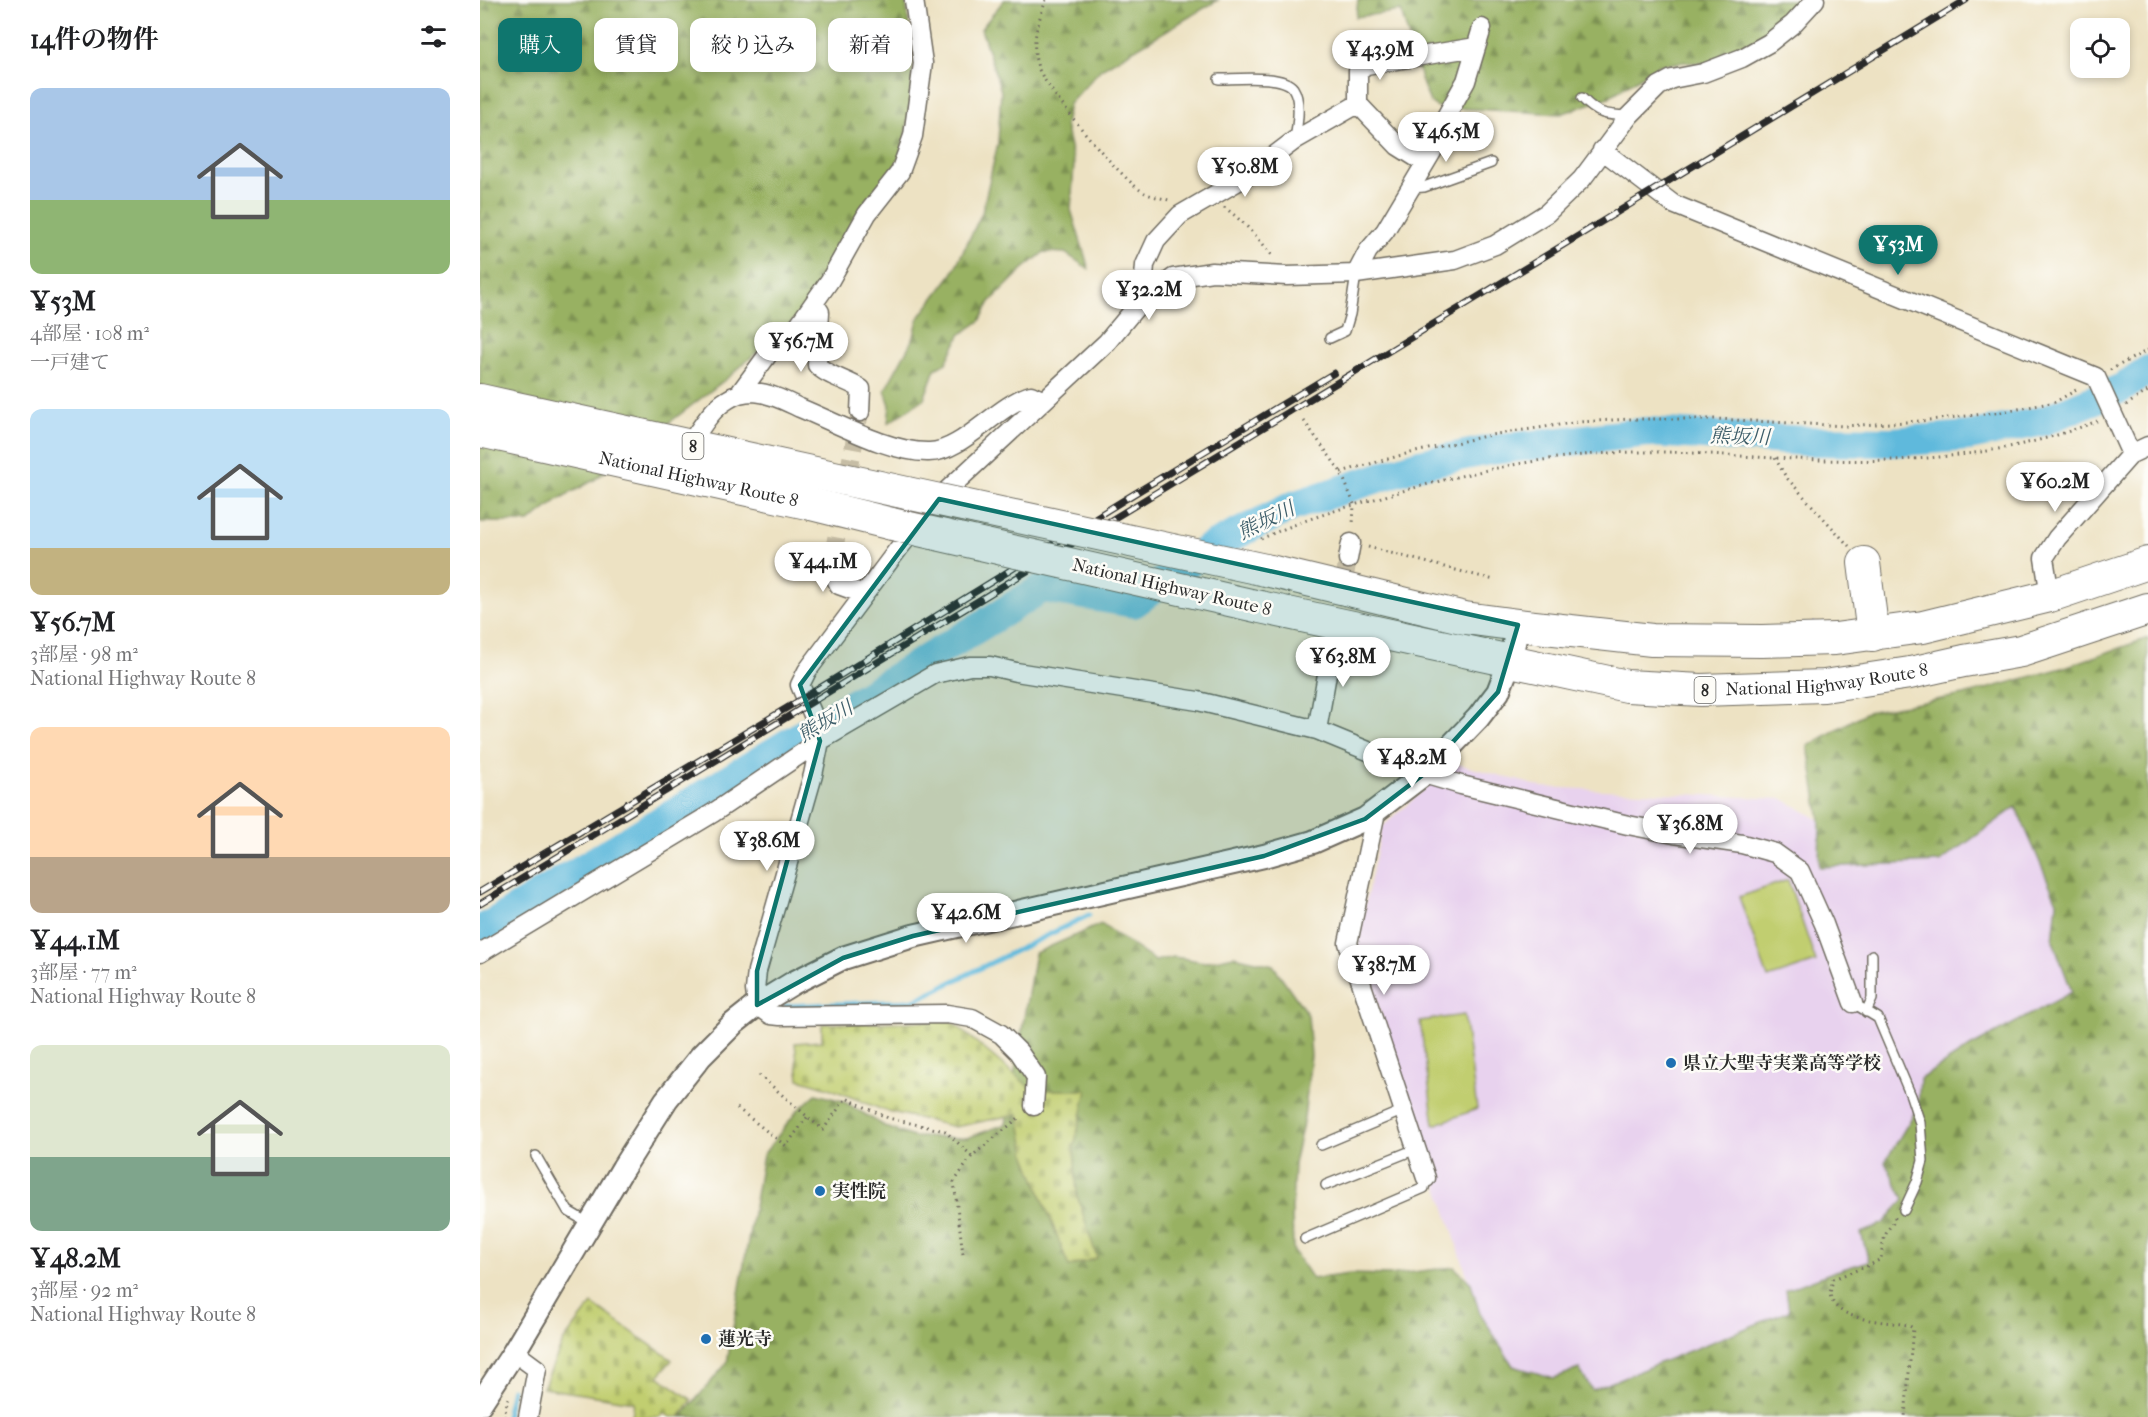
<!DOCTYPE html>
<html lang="ja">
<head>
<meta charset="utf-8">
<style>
  body { margin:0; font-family:"IM FELL French Canon","Noto Serif JP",serif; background:#f6f6f6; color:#202124; height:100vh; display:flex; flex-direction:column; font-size:22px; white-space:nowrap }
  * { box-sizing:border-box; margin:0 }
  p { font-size:20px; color:#757577 }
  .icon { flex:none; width:33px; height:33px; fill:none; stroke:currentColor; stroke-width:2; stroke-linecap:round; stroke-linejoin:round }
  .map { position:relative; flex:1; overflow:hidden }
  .drawer { display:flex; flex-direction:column; background:#fff; width:480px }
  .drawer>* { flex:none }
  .banner { position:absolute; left:18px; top:18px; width:570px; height:54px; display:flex; gap:12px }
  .fabs { position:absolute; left:1590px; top:18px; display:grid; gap:12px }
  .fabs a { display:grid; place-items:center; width:60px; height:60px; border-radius:12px; background:#fff; box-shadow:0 3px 9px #0003; font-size:30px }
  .price { position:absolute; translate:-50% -51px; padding:0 14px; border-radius:21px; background:#fff; color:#222; font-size:20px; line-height:39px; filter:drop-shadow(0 2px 3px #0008) }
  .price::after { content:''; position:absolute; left:50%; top:36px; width:18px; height:14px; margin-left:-9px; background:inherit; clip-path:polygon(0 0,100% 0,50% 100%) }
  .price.active { background:#0f766e; color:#fff }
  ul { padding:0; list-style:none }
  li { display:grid; align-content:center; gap:12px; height:318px; padding:0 30px }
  li span { display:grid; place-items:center; height:186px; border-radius:12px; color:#555 }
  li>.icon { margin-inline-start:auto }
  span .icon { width:108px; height:108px; fill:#fffc; stroke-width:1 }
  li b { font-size:26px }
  h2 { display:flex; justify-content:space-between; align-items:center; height:72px; padding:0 30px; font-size:26px }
  .chip { padding:0 21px; border-radius:12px; background:#fff; box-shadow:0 3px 9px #0003; font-size:21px; line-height:54px }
  .chip.active { background:#0f766e; color:#fff }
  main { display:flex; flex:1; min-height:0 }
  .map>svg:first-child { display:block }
  .built { fill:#e8d2ee }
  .forest { fill:url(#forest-firs); stroke:#626e46; stroke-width:1.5 }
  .cemetery { fill:url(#cemetery-stones); stroke:#767c4d; stroke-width:1.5 }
  .green { fill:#c1ce6f; stroke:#767c4d; stroke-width:1.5 }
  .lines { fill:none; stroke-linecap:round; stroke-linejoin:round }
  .stream { stroke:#5fb9dc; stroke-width:5 }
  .river { stroke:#5fb9dc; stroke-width:30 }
  .minor-tunnel { stroke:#c6bda5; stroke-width:18; stroke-dasharray:18 9; stroke-linecap:butt }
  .service-casing { stroke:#6f6b60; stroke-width:12 }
  .minor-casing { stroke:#6f6b60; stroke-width:21 }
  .tertiary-casing { stroke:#6f6b60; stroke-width:26 }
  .trunk-casing { stroke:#6f6b60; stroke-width:34 }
  .path { stroke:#6f6b60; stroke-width:3; stroke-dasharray:1.5 4.5; stroke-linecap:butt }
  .service { stroke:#fff; stroke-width:9 }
  .minor { stroke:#fff; stroke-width:18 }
  .tertiary { stroke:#fff; stroke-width:22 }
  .trunk { stroke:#fff; stroke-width:32 }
  .rail-casing { stroke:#2b2b2b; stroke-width:7 }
  .rail { stroke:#fdfcf7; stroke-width:4.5; stroke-dasharray:14; stroke-linecap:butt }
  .trunk-bridge-casing { stroke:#6f6b60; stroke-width:34; stroke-linecap:butt }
  .trunk-bridge { stroke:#fff; stroke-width:32 }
  .marked { fill:#0f766e; fill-opacity:0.2; stroke:#0f766e; stroke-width:4.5; stroke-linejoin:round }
  .poi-dot { fill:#1f6fb2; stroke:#fdfcf7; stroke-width:2 }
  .labels { text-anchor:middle; stroke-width:5; stroke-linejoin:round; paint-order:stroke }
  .shield { fill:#fdfcf7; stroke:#6a6a68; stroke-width:1.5 }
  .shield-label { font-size:16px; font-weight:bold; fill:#2b2b2b }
  .street-label { font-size:18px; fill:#2b2b2b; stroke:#fdfcf7 }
  .poi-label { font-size:18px; font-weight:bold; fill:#2b2b2b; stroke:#fdfcf7; text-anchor:start }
  .water-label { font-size:20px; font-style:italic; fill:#3d5d69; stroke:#fdfcf7 }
</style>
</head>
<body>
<main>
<section class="drawer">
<h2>14件の物件<svg class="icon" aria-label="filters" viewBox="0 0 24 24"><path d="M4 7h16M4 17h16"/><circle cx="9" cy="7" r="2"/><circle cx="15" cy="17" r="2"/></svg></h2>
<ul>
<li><span style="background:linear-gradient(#a9c7e8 60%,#8fb573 0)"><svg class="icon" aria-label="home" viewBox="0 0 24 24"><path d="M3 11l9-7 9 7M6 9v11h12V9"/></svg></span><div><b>¥53M</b><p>4部屋 · 108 m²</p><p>一戸建て</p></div></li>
<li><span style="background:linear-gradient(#bfe0f5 75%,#c2b280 0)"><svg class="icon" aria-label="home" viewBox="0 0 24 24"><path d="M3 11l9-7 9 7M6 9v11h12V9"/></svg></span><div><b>¥56.7M</b><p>3部屋 · 98 m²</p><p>National Highway Route 8</p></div></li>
<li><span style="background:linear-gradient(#ffd9b3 70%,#b9a48a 0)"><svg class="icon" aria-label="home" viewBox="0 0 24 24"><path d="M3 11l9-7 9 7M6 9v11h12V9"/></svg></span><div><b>¥44.1M</b><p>3部屋 · 77 m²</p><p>National Highway Route 8</p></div></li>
<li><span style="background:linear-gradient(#dfe7d0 60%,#7fa58c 0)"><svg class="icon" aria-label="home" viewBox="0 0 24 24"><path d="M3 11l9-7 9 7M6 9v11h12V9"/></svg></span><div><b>¥48.2M</b><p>3部屋 · 92 m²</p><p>National Highway Route 8</p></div></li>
</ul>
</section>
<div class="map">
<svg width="1668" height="1417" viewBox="0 0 1668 1417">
  <defs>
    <pattern id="forest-firs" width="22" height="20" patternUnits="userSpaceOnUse" patternTransform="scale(1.5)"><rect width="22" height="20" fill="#98b162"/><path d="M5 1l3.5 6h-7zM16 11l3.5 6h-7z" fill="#7c9051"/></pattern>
    <pattern id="cemetery-stones" width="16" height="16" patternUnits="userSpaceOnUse" patternTransform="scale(1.5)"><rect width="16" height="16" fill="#c1ce6f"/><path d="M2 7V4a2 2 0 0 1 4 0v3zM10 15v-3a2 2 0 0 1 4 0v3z" fill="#a6b160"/></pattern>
  </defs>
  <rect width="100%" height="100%" fill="#fdfcf7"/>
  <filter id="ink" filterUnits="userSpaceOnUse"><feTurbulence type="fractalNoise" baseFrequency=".0167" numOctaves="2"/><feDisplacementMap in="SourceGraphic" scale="12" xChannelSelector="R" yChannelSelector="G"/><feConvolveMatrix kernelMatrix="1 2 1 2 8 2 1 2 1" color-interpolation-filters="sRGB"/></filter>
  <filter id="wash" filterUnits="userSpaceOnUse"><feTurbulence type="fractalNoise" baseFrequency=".008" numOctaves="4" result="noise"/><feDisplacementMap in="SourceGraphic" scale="24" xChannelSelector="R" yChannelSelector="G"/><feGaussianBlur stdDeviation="1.35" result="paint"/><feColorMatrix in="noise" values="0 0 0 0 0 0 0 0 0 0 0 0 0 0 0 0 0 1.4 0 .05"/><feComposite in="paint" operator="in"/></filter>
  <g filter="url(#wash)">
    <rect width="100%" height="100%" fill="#ede2c3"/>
    <!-- built -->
    <path class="built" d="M974 763 1062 787 1303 799 1340 820 1339 866 1460 862 1536 806 1577 902 1573 941 1592 993 1490 1047 1438 1107 1425 1199 1404 1223 1382 1233 1389 1261 1353 1272 1310 1311 1112 1390 1033 1366 999 1311 877 943 902 827Z"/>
    <!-- forest -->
    <path class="forest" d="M0 0H426L433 62 431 102 425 137 417 165 340 285 315 319 250 376 114 480 79 499 49 522H0Z
      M524 0H738L621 69 589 104 585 125 594 164 591 210 609 269 585 253 564 252 542 270 510 302 500 321 480 335 466 363 455 369 444 399 408 423 410 405 405 390 434 337 438 319 472 274 502 213 518 143 521 91 501 29Z
      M878 0H1324L1289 31 1257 51 1228 64 1205 62 1179 65 1129 97 1081 114 957 107 950 102 943 85 921 11 876 17Z
      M1668 638V1417H201L247 1363 283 1155 317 1111 336 1094 363 1101 406 1127 433 1137 487 1138 526 1124 555 953 621 924 675 961 694 957 725 962 754 956 793 965 828 1015 831 1056 824 1118 814 1164 812 1210 813 1250 832 1279 870 1274 909 1275 974 1267 991 1283 999 1311 1033 1366 1074 1378 1099 1369 1112 1390 1309 1311 1306 1290 1353 1272 1389 1261 1381 1233 1404 1223 1424 1199 1405 1162 1438 1107 1440 1079 1490 1047 1592 992 1573 941 1577 902 1536 807 1460 862 1339 867 1340 820 1328 746 1387 712 1484 695 1582 668Z"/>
    <!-- cemetery -->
    <path class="cemetery" d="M471 1021 553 1090H607L594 1147 597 1195 617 1258 589 1267 546 1156 539 1114 475 1127 403 1110 349 1088 319 1079 315 1043 342 1041V1024Z
      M112 1304 192 1360 178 1376 212 1400 199 1417H190L183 1412 181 1417H152L154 1402 63 1388 83 1342Z"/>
    <!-- green -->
    <path class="green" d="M1308 880 1336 962 1288 978 1259 897Z
      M984 1015 997 1109 954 1125 940 1021Z"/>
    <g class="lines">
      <!-- stream -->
      <path class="stream" d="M305 1006 433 1001 609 915
        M26 1417 32 1389"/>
      <!-- river -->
      <path class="river" d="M0 931 563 588 654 603 727 549 813 506 940 464 1010 450 1168 432 1326 441 1412 442 1489 436 1563 421 1642 388 1668 370"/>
    </g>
  </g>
  <g filter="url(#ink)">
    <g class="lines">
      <!-- minor-tunnel -->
      <path class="minor-tunnel" d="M353 555 380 412
        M855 630 868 559"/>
      <defs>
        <path id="service" d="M739 79C756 79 803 74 813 88 822 102 817 126 815 140
          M1102 98C1118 115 1126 115 1149 116
          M931 188 944 187 1011 163
          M850 338 865 331 870 314 876 274
          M1373 1003 1398 1018 1431 1096 1440 1123 1443 1161 1437 1182 1424 1210
          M1386 1012 1392 999V955
          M841 1145 924 1110
          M56 1156 88 1211 110 1224
          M846 1185 936 1149
          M825 1239 944 1188 946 1178"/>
        <path id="minor" d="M1122 150 1193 204 1616 377 1651 454
          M945 163 918 146 878 104V71L886 65 996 47
          M876 274 888 251 905 231 952 152 963 122 986 81 1002 28
          M662 302 665 265 676 241 700 215 767 176 815 140 878 104
          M334 303 340 312 337 365C347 376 368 380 381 389L380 412
          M259 394 289 353 315 330 350 280 387 214 420 172 433 136 443 63 434 0
          M209 445C220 430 230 410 247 400 254 395 264 392 273 392 290 393 305 401 320 408 357 423 410 453 449 452 482 452 517 405 551 395L562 400
          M353 555V573L359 585 384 594
          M868 559 871 543
          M1570 596 1564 558 1577 538 1651 454 1668 446
          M837 730 853 641
          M896 812 868 943 946 1178
          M0 953 233 813 340 741 455 674 490 666H510L536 672 718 701 837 730 944 774 981 785 1148 825 1194 834 1262 844 1295 853 1320 871 1344 924 1373 1003
          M554 1106 556 1077 539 1052 521 1034 492 1018 467 1014 300 1016 291 1015 277 1005 275 990 277 971 333 775 340 741V731L320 685 327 671 419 548 461 496 627 342 657 306 693 278 732 272 807 276 876 274 975 260 1015 245 1067 213 1102 179 1149 116 1179 86 1192 79 1223 73 1262 58 1289 43 1313 24 1335 0
          M34 1352 57 1369 48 1417"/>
        <path id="tertiary" d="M0 1404 34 1352 143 1168 186 1100 221 1056 253 1024 277 1005 313 983 363 958 433 936 784 856 833 842 885 819 944 774 998 718 1018 692 1030 661 1038 625"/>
        <g id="trunk">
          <path d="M0 400 427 493"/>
          <path id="s1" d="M0 431 327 503 412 524"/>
          <path d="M1384 563 1393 635"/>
          <path d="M790 571 985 618 1038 625 1172 640 1282 641 1355 639 1443 627 1570 596 1668 563"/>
          <path id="s2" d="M780 607 1147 686 1221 690 1344 686 1430 673 1484 661 1541 651 1668 609"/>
        </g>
      </defs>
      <!-- service casing -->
      <use href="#service" class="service-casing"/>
      <!-- minor casing -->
      <use href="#minor" class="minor-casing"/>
      <!-- tertiary casing -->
      <use href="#tertiary" class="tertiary-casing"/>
      <!-- trunk casing -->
      <use href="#trunk" class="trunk-casing"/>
      <!-- path -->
      <path class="path" d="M566 0C558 22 550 45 558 67 565 89 645 184 665 193 673 197 683 198 692 201
        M744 207C764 222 779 238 794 258
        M1630 370 1668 350
        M1646 405 1668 391
        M824 421 861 472 874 504 873 526
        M1295 458 1306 477 1369 546
        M861 472 922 455 1010 435 1099 422 1150 419H1236L1365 426 1440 421 1523 412 1575 402 1598 389
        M781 539C821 520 863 508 905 496 988 472 1072 453 1159 452 1205 451 1250 456 1295 458 1403 464 1515 462 1617 421
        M888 547 1014 580
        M279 1075 343 1130 366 1098 408 1118 465 1131 492 1156
        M257 1108 306 1146 328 1116
        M1415 1217C1414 1224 1411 1224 1408 1230 1403 1238 1402 1249 1401 1259L1390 1265 1353 1279C1352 1285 1349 1293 1351 1298 1359 1322 1406 1321 1428 1325L1433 1328 1425 1417
        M483 1254 474 1182 492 1156 541 1116
        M24 1417 28 1398"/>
      <!-- service -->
      <use href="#service" class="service"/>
      <!-- minor -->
      <use href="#minor" class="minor"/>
      <!-- tertiary -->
      <use href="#tertiary" class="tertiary"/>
      <!-- trunk -->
      <use href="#trunk" class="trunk"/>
      <defs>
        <path id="rail" d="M0 892 325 697 644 500 854 373
          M0 904 1486 0"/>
      </defs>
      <!-- rail casing -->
      <use href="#rail" class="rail-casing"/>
      <!-- rail -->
      <use href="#rail" class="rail"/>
      <defs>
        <path id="trunk-bridge" d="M427 493 790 571
          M412 524 780 607"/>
      </defs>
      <!-- trunk-bridge casing -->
      <use href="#trunk-bridge" class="trunk-bridge-casing"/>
      <!-- trunk-bridge -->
      <use href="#trunk-bridge" class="trunk-bridge"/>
    </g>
  </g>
  <!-- marked area -->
  <path class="marked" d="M459 499 1038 625 1018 692 944 774 885 819 784 856 433 936 363 958 277 1005V971L340 741 320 685Z"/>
  <!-- markers -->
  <g class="poi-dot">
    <circle cx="1191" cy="1063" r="6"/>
    <circle cx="340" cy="1191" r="6"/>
    <circle cx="226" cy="1339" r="6"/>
  </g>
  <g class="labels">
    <!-- shield labels -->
    <g class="shield">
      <rect x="202.5" y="433" width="21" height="26" rx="4.5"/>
      <rect x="1214.5" y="677" width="21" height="26" rx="4.5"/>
    </g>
    <g class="shield-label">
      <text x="213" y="452">8</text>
      <text x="1225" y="696">8</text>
    </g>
    <!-- street labels -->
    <g class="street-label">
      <text dy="6" stroke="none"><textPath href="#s1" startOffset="224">National Highway Route 8</textPath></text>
      <text transform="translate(692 587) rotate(13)" y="6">National Highway Route 8</text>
      <text dy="6" stroke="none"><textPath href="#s2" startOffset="576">National Highway Route 8</textPath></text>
    </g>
    <!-- poi labels -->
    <g class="poi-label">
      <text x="1203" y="1069">県立大聖寺実業高等学校</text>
      <text x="352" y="1197">実性院</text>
      <text x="238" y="1345">蓮光寺</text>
    </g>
    <!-- water labels -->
    <g class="water-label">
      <text transform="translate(1260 436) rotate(2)" y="7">熊坂川</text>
      <text transform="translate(786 520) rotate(-26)" y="7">熊坂川</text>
      <text transform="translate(345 721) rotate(-31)" y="7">熊坂川</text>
    </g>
  </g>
</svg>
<div class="fabs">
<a><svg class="icon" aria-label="locate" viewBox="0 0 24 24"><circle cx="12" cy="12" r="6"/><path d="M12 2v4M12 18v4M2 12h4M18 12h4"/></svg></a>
</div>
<b class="price" style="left:900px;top:81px">¥43.9M</b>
<b class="price" style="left:966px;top:163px">¥46.5M</b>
<b class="price" style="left:765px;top:198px">¥50.8M</b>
<b class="price active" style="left:1418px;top:276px">¥53M</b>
<b class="price" style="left:669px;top:321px">¥32.2M</b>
<b class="price" style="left:321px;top:373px">¥56.7M</b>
<b class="price" style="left:1575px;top:513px">¥60.2M</b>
<b class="price" style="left:343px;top:593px">¥44.1M</b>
<b class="price" style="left:863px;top:688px">¥63.8M</b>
<b class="price" style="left:932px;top:789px">¥48.2M</b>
<b class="price" style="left:1210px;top:855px">¥36.8M</b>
<b class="price" style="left:287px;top:872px">¥38.6M</b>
<b class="price" style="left:486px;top:944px">¥42.6M</b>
<b class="price" style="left:904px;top:996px">¥38.7M</b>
<div class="banner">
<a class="chip active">購入</a>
<a class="chip">賃貸</a>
<a class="chip">絞り込み</a>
<a class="chip">新着</a>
</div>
</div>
</main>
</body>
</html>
